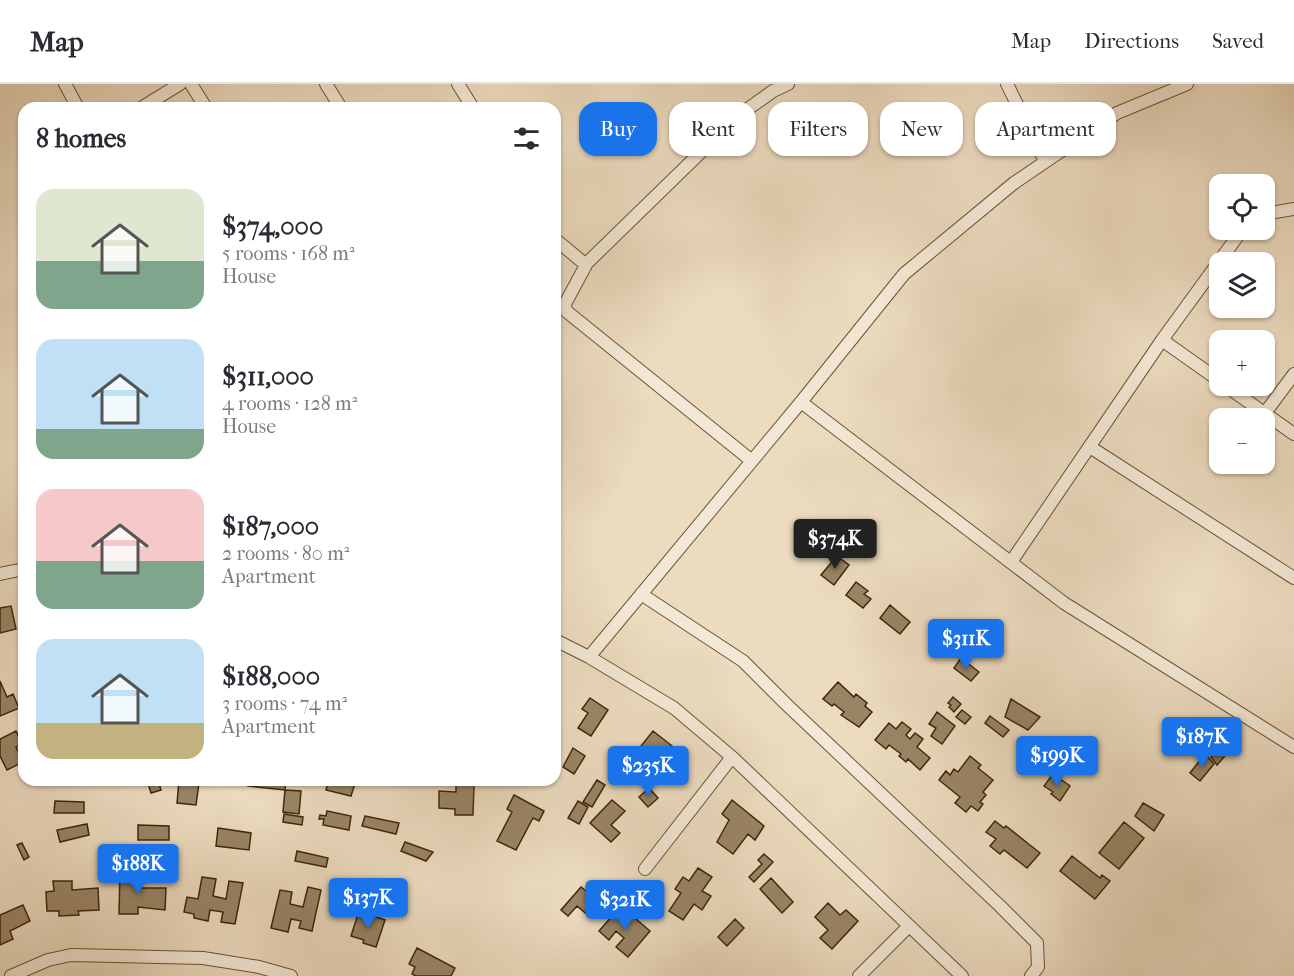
<!DOCTYPE html>
<html lang="en">
<head>
<meta charset="utf-8">
<style>
  body { margin:0; font-family:"IM FELL French Canon",serif; background:#f7f7f7; color:#2b2b33; height:100vh; display:flex; flex-direction:column; font-size:22px; white-space:nowrap }
  * { box-sizing:border-box; margin:0 }
  p { font-size:20px; color:#7c7c81 }
  .icon { flex:none; width:33px; height:33px; fill:none; stroke:currentColor; stroke-width:2; stroke-linecap:round; stroke-linejoin:round }
  .map { position:relative; flex:1; overflow:hidden }
  .panel { position:absolute; left:18px; top:18px; width:543px; height:684px; display:flex; flex-direction:column; background:#fff; border-radius:18px; box-shadow:0 2px 4px #0004 }
  .panel>* { flex:none }
  .hud { position:absolute; left:579px; top:18px; width:570px; height:54px; display:flex; gap:12px }
  .tools { position:absolute; left:1209px; top:90px; display:grid; gap:12px }
  .tools a { display:grid; place-items:center; width:66px; height:66px; border-radius:12px; background:#fff; box-shadow:0 2px 4px #0004; font-size:30px }
  .price { position:absolute; translate:-50% -51px; padding:0 14px; border-radius:6px; background:#1a73e8; color:#fff; font-size:20px; line-height:39px; filter:drop-shadow(0 2px 3px #0008) }
  .price::after { content:''; position:absolute; left:50%; top:36px; width:18px; height:14px; margin-left:-9px; background:inherit; clip-path:polygon(0 0,100% 0,50% 100%) }
  .price.selected { background:#222; color:#fff }
  ul { padding:0; list-style:none }
  li { display:flex; align-items:center; gap:18px; height:150px; padding:0 18px }
  li span { display:grid; place-items:center; flex:none; width:168px; height:120px; border-radius:18px; color:#555 }
  li>.icon { margin-inline-start:auto }
  span .icon { width:72px; height:72px; fill:#fffc; stroke-width:1 }
  li b { font-size:26px }
  h2 { display:flex; justify-content:space-between; align-items:center; height:72px; padding:0 18px; font-size:26px }
  .chip { padding:0 21px; border-radius:18px; background:#fff; box-shadow:0 2px 4px #0004; font-size:21px; line-height:54px }
  .chip.selected { background:#1a73e8; color:#fff }
  header { display:flex; align-items:center; gap:36px; box-sizing:border-box; height:84px; padding:0 30px; background:#fff; border-bottom:2px solid #e1e1e2 }
  header strong { font-size:28px }
  nav { display:flex; gap:33px; margin-inline-start:auto; font-size:21px }
  .map>svg:first-child { display:block }
  .building { fill:#998566; stroke:#3f2706; stroke-width:1.5 }
  .lines { fill:none; stroke-linecap:round; stroke-linejoin:round }
  .minor-casing { stroke:#6a5434; stroke-width:14 }
  .minor { stroke:#f3e8d5; stroke-width:12 }
</style>
</head>
<body>
<header>
<strong>Map</strong>
<nav><a>Map</a><a>Directions</a><a>Saved</a></nav>
</header>
<div class="map">
<svg width="1294" height="892" viewBox="0 0 1294 892">
  <rect width="100%" height="100%" fill="#ecdbbf"/>
  <filter id="stains"><feTurbulence type="fractalNoise" baseFrequency=".00333" numOctaves="4"/><feColorMatrix values="0 0 0 0 .2 0 0 0 0 .09 0 0 0 0 .02 0 0 0 .5 -.17"/></filter>
  <radialGradient id="worn" r=".72"><stop offset=".6" stop-color="#630" stop-opacity="0"/><stop offset="1" stop-color="#630" stop-opacity=".3"/></radialGradient>
  <!-- building -->
  <path class="building" d="M837 472 849 481 834 501 821 491Z
    M856 498 868 507 864 510 871 515 863 524 846 511Z
    M890 521 910 538 900 550 880 534Z
    M11 522 16 545 0 549V524Z
    M961 574 979 588 971 597 954 584Z
    M0 597 7 613 13 610 19 624 0 632Z
    M838 598 854 613 856 610 867 619 865 622 872 628 859 643 841 631 844 628 834 620 832 622 823 615Z
    M953 613 961 620 954 628 949 623 951 621 948 619Z
    M590 614 608 626 591 652 578 644 588 629 582 625Z
    M1011 615 1040 633 1028 646 1005 633Z
    M962 626 971 633 965 640 956 633Z
    M937 628 955 642 942 660 931 652 936 644 929 640Z
    M990 632 1009 646 1003 653 985 639Z
    M902 638 911 645 906 651 910 655 915 649 923 655 917 663 930 674 920 686 908 675 906 678 899 672 901 670 889 661 886 665 875 656 889 639 896 645Z
    M16 647 22 660 16 663 23 678 7 686 0 672V655Z
    M653 647 681 669 663 691 647 679 649 676 637 667Z
    M1055 654 1078 667 1070 680 1047 667Z
    M1219 660 1230 666 1217 681 1211 673Z
    M573 664 585 672 574 690 563 683Z
    M1205 670 1214 680 1200 697 1190 689Z
    M970 672 981 681 978 684 993 696 983 708 986 711 980 718 983 720 978 727 971 722 966 728 955 719 960 713 939 696 946 687 950 691 954 685 958 688Z
    M631 675 645 691 634 700 620 684Z
    M1053 690 1070 702 1060 717 1051 710 1053 708 1044 702Z
    M147 696H158L161 706 151 709Z
    M248 696H286L285 706 248 702Z
    M329 696H356L351 712 326 706Z
    M597 696 605 701 592 723 583 718Z
    M179 697 199 699 196 721 177 719Z
    M456 701H474L473 731H455V725L439 724V707L456 708Z
    M649 704 658 714 648 723 639 713Z
    M285 706 301 707 299 730 283 728Z
    M514 711 544 727 539 737 533 734 516 766 497 757 512 728 507 725Z
    M612 716 625 727 611 741 620 749 611 758 590 739Z
    M732 716 764 742 755 756 748 750 733 770 717 758 729 736 722 730Z
    M55 717 84 718V729H54Z
    M578 717 588 723 579 740 568 734Z
    M1143 719 1164 731 1154 747 1135 732Z
    M327 727 351 732 349 746 323 741 324 735H319L320 731 326 732Z
    M284 730 303 733 302 741 283 738Z
    M365 732 399 739 396 750 362 742Z
    M995 737 1004 744 1006 742 1040 769 1027 784 1004 766 1000 770 990 762 996 755 986 748Z
    M1124 738 1144 754 1119 785 1099 769Z
    M87 740 89 751 60 758 57 746Z
    M138 741 169 742V756H138Z
    M218 744 251 749 249 766 216 762Z
    M405 758 433 768 426 777 401 767Z
    M22 759 29 773 24 776 17 761Z
    M297 767 328 774 326 783 295 777Z
    M764 770 773 778 754 798 749 793 762 780 758 776Z
    M1072 772 1100 794 1102 791 1110 797 1095 815 1060 787Z
    M698 784 712 793 702 807 711 812 702 826 694 820 683 836 669 827 681 809 675 805 683 793 689 797Z
    M120 787 139 788V804H166L165 826 138 823V830H119Z
    M202 793 216 795 213 812 226 815 229 797 243 799 235 840 221 838 223 828 210 826 208 837 194 834V830L184 828 187 813 198 815Z
    M771 794 793 818 782 829 760 805Z
    M53 797H72V806L98 804 99 826 78 827 79 831 59 832V827H47L46 808 54 807Z
    M308 803 321 806 312 847 299 844 301 837 291 835 288 848 271 844 280 806 292 808 290 820 303 823Z
    M581 803 590 810 592 808 603 818 590 833 577 822 568 832 561 826Z
    M383 808 396 812 391 829 378 825Z
    M828 819 840 831 846 826 858 837 832 865 820 854 828 846 815 833Z
    M23 821 30 837 10 847 13 855 0 861V831Z
    M621 822 650 847 628 873 616 863 624 854 616 847 609 856 599 847Z
    M359 827 385 836 376 863 363 859 364 856 351 852Z
    M735 835 744 844 727 862 718 853Z
    M417 864 455 884 451 892H416L412 890 415 883 409 880Z"/>
  <g class="lines">
    <defs>
      <path id="minor" d="M65 0 78 24
        M191 0 206 24
        M326 0 341 24
        M458 0 473 24
        M1007 0 1045 77
        M141 24 180 0
        M1264 130 1294 125
        M555 155 586 181 565 220 566 227 752 377
        M586 180 738 32 773 7 788 0
        M1162 256 1220 297
        M1226 302 1294 350
        M801 318 1064 519 1294 663
        M1265 329 1294 290
        M1090 363 1294 494
        M1011 478 1162 256 1242 146
        M0 490 24 485
        M641 510 743 577 787 621 1000 822 1037 859 1038 883 1031 892
        M555 556 589 573 674 624 732 673 962 892
        M589 573 801 318 904 190 1014 99 1117 29 1187 0
        M645 785 732 673
        M11 892 48 876 71 871 203 874 259 883 291 892
        M859 892 909 842"/>
    </defs>
    <!-- minor casing -->
    <use href="#minor" class="minor-casing"/>
    <!-- minor -->
    <use href="#minor" class="minor"/>
  </g>
  <rect width="100%" height="100%" filter="url(#stains)"/>
  <rect width="100%" height="100%" fill="url(#worn)"/>
</svg>
<div class="tools">
<a><svg class="icon" aria-label="locate" viewBox="0 0 24 24"><circle cx="12" cy="12" r="6"/><path d="M12 2v4M12 18v4M2 12h4M18 12h4"/></svg></a>
<a><svg class="icon" aria-label="layers" viewBox="0 0 24 24"><path d="M12 4l9 5-9 5-9-5zM3 14l9 5 9-5"/></svg></a>
<a>+</a>
<a>−</a>
</div>
<b class="price selected" style="left:835px;top:486px">$374K</b>
<b class="price" style="left:966px;top:586px">$311K</b>
<b class="price" style="left:1202px;top:684px">$187K</b>
<b class="price" style="left:1057px;top:703px">$199K</b>
<b class="price" style="left:648px;top:713px">$235K</b>
<b class="price" style="left:138px;top:811px">$188K</b>
<b class="price" style="left:368px;top:845px">$137K</b>
<b class="price" style="left:625px;top:847px">$321K</b>
<div class="hud">
<a class="chip selected">Buy</a>
<a class="chip">Rent</a>
<a class="chip">Filters</a>
<a class="chip">New</a>
<a class="chip">Apartment</a>
</div>
<section class="panel">
<h2>8 homes<svg class="icon" aria-label="filters" viewBox="0 0 24 24"><path d="M4 7h16M4 17h16"/><circle cx="9" cy="7" r="2"/><circle cx="15" cy="17" r="2"/></svg></h2>
<ul>
<li><span style="background:linear-gradient(#dfe7d0 60%,#7fa58c 0)"><svg class="icon" aria-label="home" viewBox="0 0 24 24"><path d="M3 11l9-7 9 7M6 9v11h12V9"/></svg></span><div><b>$374,000</b><p>5 rooms · 168 m²</p><p>House</p></div></li>
<li><span style="background:linear-gradient(#bfe0f5 75%,#7fa58c 0)"><svg class="icon" aria-label="home" viewBox="0 0 24 24"><path d="M3 11l9-7 9 7M6 9v11h12V9"/></svg></span><div><b>$311,000</b><p>4 rooms · 128 m²</p><p>House</p></div></li>
<li><span style="background:linear-gradient(#f6c9c9 60%,#7fa58c 0)"><svg class="icon" aria-label="home" viewBox="0 0 24 24"><path d="M3 11l9-7 9 7M6 9v11h12V9"/></svg></span><div><b>$187,000</b><p>2 rooms · 80 m²</p><p>Apartment</p></div></li>
<li><span style="background:linear-gradient(#bfe0f5 70%,#c2b280 0)"><svg class="icon" aria-label="home" viewBox="0 0 24 24"><path d="M3 11l9-7 9 7M6 9v11h12V9"/></svg></span><div><b>$188,000</b><p>3 rooms · 74 m²</p><p>Apartment</p></div></li>
</ul>
</section>
</div>
</body>
</html>
